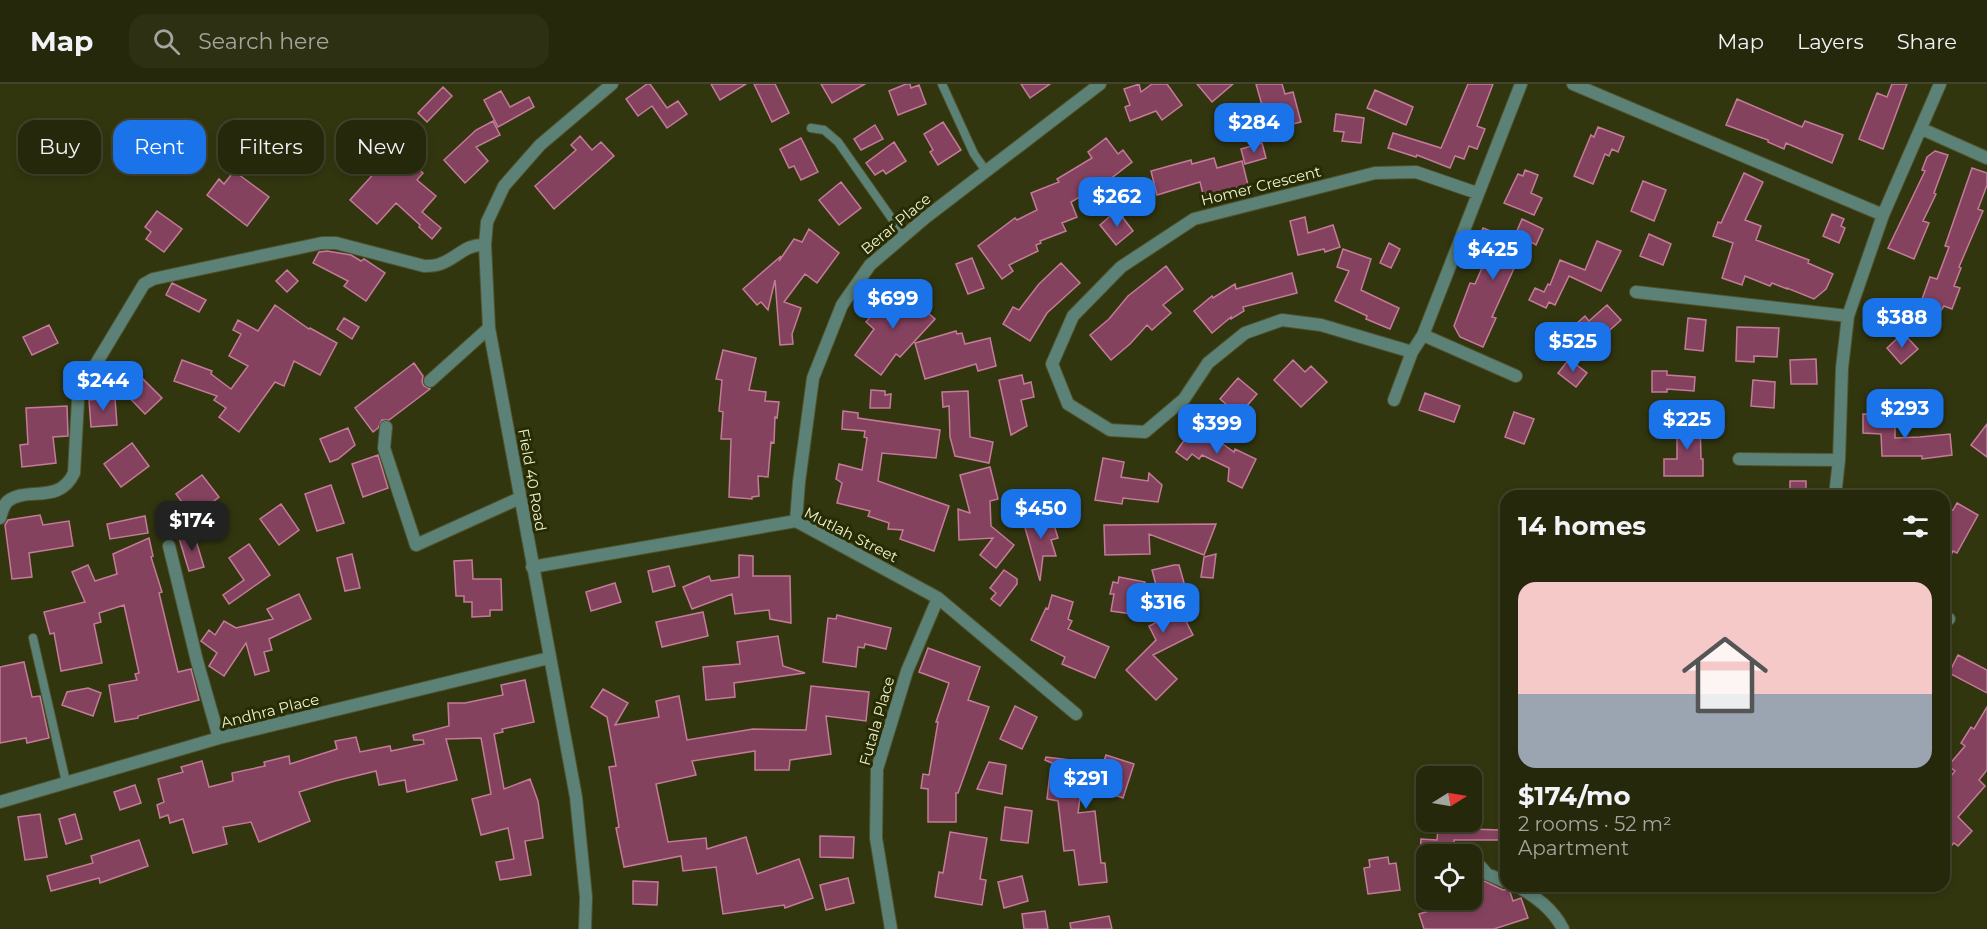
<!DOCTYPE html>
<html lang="en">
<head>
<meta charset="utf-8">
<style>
  body { margin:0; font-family:Montserrat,sans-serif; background:#2e3014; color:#f1f3f6; height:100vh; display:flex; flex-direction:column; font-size:22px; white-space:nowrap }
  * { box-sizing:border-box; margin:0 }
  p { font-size:20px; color:#a4a69d }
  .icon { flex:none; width:33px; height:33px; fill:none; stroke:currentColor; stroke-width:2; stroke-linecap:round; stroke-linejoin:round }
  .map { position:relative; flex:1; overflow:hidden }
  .details { position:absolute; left:1500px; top:406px; width:450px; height:402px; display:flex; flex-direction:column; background:#26280b; border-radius:18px; box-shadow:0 3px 9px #0003,0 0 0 2px #42442c }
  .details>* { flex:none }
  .top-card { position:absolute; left:18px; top:36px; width:570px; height:54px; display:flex; gap:12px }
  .needle { width:39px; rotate:79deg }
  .fabs { position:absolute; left:1416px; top:682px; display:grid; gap:12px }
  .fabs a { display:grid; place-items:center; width:66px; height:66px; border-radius:12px; background:#26280b; box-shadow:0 3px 9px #0003,0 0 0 2px #42442c; font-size:30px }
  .price { position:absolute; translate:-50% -51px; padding:0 14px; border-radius:12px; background:#1a73e8; color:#fff; font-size:20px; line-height:39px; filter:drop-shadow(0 2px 3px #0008) }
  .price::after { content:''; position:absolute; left:50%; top:36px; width:18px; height:14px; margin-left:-9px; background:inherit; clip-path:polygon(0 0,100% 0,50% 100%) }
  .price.selected { background:#222; color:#fff }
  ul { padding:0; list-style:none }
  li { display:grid; align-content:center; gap:12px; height:318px; padding:0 18px }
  li span { display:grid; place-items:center; height:186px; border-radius:18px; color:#555 }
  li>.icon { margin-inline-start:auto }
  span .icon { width:108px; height:108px; fill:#fffc; stroke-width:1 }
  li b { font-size:26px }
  h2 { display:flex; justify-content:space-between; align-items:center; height:72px; padding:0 18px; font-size:26px }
  .chip { padding:0 21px; border-radius:18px; background:#26280b; box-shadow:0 3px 9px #0003,0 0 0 2px #42442c; font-size:21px; line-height:54px }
  .chip.selected { background:#1a73e8; color:#fff }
  header { display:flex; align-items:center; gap:36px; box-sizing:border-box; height:84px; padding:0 30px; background:#26280b; border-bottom:2px solid #42442c }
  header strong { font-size:28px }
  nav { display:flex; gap:33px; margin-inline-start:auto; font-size:21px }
  .search { width:420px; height:54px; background:#2e3014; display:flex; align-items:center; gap:15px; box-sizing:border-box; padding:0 21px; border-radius:18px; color:#a4a69d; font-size:22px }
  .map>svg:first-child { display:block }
  .building { fill:#85425f; stroke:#c47b98; stroke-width:1.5 }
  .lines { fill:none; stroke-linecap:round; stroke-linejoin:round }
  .service-casing { stroke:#50542e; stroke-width:10 }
  .pedestrian-casing { stroke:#50542e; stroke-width:14 }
  .minor-casing { stroke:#50542e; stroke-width:14 }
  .tertiary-casing { stroke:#50542e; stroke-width:14 }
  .service { stroke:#5c8176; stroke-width:8 }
  .pedestrian { stroke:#5c8176; stroke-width:12 }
  .minor { stroke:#5c8176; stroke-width:12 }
  .tertiary { stroke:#5c8176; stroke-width:12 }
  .labels { text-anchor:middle; stroke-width:6; stroke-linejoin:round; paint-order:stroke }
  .street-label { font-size:15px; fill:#edf3ce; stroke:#282c04 }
</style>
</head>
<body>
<header>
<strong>Map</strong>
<div class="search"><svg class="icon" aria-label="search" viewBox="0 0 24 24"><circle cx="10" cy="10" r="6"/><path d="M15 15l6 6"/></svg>Search here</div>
<nav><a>Map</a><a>Layers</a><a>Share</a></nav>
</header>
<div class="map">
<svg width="1987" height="845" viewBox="0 0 1987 845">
  <rect width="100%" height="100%" fill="#32360f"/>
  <!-- building -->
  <path class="building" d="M647 0H650L667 24 678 17 687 30 667 44 652 22 638 32 626 15Z
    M711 0H746L720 16Z
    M754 0H775L789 29 772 38Z
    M821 0H865L832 19Z
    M906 0H910L911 4 919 1 926 20 898 31 889 7Z
    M1021 0H1050L1030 14Z
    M1139 0 1141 8 1152 0H1167L1182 21 1162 36 1156 27 1130 37 1125 23 1130 21 1124 5Z
    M1197 0H1233L1212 18Z
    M1256 0H1282L1285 10 1293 8 1301 38 1277 44 1273 29 1265 32Z
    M1468 0H1493L1477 42 1485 45 1477 65 1469 62 1464 75 1455 72 1450 84 1417 71 1416 73 1388 64 1393 49 1441 64Z
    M1892 0H1907L1883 65 1859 55 1877 9 1887 13Z
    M443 3 452 12 427 38 418 29Z
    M1375 6 1413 23 1406 41 1367 24Z
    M501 7 510 23 529 13 534 23 498 43 484 16Z
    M1737 15 1802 43 1805 37 1843 51 1832 79 1786 59 1784 65 1768 58V56L1726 41Z
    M1336 30 1364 34 1361 59 1342 57 1344 48 1334 47Z
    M493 37 500 51 476 63 488 77 465 99 444 76 476 46Z
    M943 38 961 66 938 81 930 68 933 66 924 50Z
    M875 41 883 55 861 66 854 55Z
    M1598 43 1624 53 1618 68 1612 65 1609 72 1605 70 1593 100 1574 92 1591 51 1594 53Z
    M580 52 592 66 601 58 614 72 554 125 535 102 576 66 571 61Z
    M801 54 818 88 801 96 794 82 789 84 780 65Z
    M1106 54 1118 70 1123 66 1132 78 1109 96 1071 118 1077 133 1062 139 1066 147 1040 157 1041 159 1036 161 1038 167 1009 181 1013 187 1002 195 978 162 1015 134 1017 136 1037 126 1031 109 1059 98 1057 95 1092 74 1088 68Z
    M894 58 906 77 886 90 883 86 875 91 866 79Z
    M1262 59 1266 74 1245 80 1241 65Z
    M396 65 423 89 417 96 436 112 422 128 441 144 432 155 419 143 420 141 396 119 377 140 350 116Z
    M1935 67 1948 71 1934 109 1936 110 1923 137 1929 139 1914 175 1888 164 1925 87 1922 86 1927 73Z
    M1214 74 1217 84 1242 77 1248 101 1204 114 1200 98 1157 111 1151 87 1191 76 1192 80Z
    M1972 84 1987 89V101L1978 125 1983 127 1959 183 1961 184 1954 202 1960 204 1952 225 1944 222 1928 245 1915 236 1918 232 1913 229 1921 218 1930 193 1937 195 1949 163 1945 162Z
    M1525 86 1538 91 1531 109 1542 114 1534 131 1504 119 1518 90 1523 92Z
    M234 87 269 113 247 142 207 111 219 95 224 100Z
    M1744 89 1763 98 1745 136 1761 142 1756 156 1809 176 1808 179 1833 190 1826 205 1814 215 1787 204V205L1772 199 1770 202 1745 192 1742 201 1722 194 1733 159 1713 152 1718 138 1721 139Z
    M1643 97 1666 106 1654 137 1631 127Z
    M841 98 861 124 839 141 819 116Z
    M1117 126 1133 147 1116 161 1100 141Z
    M157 127 182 145 164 168 146 155 151 148 145 143Z
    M1832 130 1844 135 1841 142 1845 144 1839 159 1823 152Z
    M1305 133 1308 149 1333 141 1340 163 1325 168 1324 165 1298 171 1290 137Z
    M1522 135 1543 145 1536 161 1531 158 1521 182 1516 180 1492 233 1496 234 1483 263 1460 253 1454 242 1470 199 1475 200 1489 168 1487 167 1489 161 1478 156 1483 144 1513 156Z
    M809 145 839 169 817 199 805 190 784 218 801 224 792 250 793 260 780 261 775 196 768 226 761 218 757 221 743 205 781 172 779 177 794 155 802 158Z
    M1649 150 1671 160 1663 181 1640 172Z
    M1597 157 1621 167 1601 207 1569 192 1555 221 1549 218 1546 224 1529 216 1535 204 1544 208 1548 200 1550 201 1560 176 1585 186Z
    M1389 159 1400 165 1391 184 1380 179Z
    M1343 165 1371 175 1361 206 1399 224 1390 245 1366 235 1367 232 1335 217 1349 187 1337 183Z
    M327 167 351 171 361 177 364 175 385 189 366 217 344 202 348 197 313 179 319 168Z
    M972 174 984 204 968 210 956 180Z
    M1061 179 1080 199 1047 229 1030 257 1003 240 1013 223 1019 226 1039 200Z
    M1166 182 1183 205 1163 221 1171 229 1152 246 1147 241 1130 260 1111 276 1090 251 1109 235 1128 212Z
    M287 186 298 197 287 208 276 197Z
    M1292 189 1297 209 1243 223 1244 227 1231 235V233L1212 249 1194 227 1212 212 1213 214 1235 200 1236 205Z
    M172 199 206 216 199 228 166 211Z
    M897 201 935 235 900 273 896 270 881 291 855 271 874 245 866 238Z
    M275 221 309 245 310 244 337 259 320 291 294 277 284 302 275 298 239 348 219 333 226 324 214 316 217 312 174 297 182 276 212 287 211 290 231 305 248 282 229 272 241 250 233 246 238 236 258 247Z
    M1607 221 1621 236 1581 272 1568 257 1580 245 1576 240 1585 232 1589 237Z
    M344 234 359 243 352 255 337 245Z
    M1688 234 1706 236 1703 267 1685 265Z
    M49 241 58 259 32 271 23 253Z
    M1737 243 1779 244 1777 273 1754 272V278L1736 277Z
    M956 247 957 250 962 249 965 260 990 254 996 282 978 287 976 280 925 295 915 259Z
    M1903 249 1918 265 1901 280 1887 264Z
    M723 266 756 274 749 306 766 308 765 317 779 318 777 334 775 333 774 359 771 358 768 393 758 392 759 412 752 413V415L729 413 731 355H721L723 328 719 327 722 296 716 295Z
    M1569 275 1587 289 1576 303 1558 289Z
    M1816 275 1817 300H1791L1790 276Z
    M1293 276 1305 288 1311 282 1327 298 1301 323 1274 296Z
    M414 279 423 292 422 298 424 302 430 305 389 336H382L378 344 373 348 355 324Z
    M1652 287H1667V291L1695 293 1694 307 1667 305V308H1652Z
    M138 290 162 314 145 330 122 306Z
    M1022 291 1024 300 1031 298 1034 313 1021 316 1027 342 1011 351 999 296Z
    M1238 294 1257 310 1239 331 1220 315Z
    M1753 296 1775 298 1774 324 1751 322Z
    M871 306 885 307V311L891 310 890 324H870Z
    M968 307 970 353 993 358 989 379 955 372 950 353 949 322 943 323 942 308Z
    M1425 309 1460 322 1454 338 1419 326Z
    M115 314 117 341 91 343 89 316Z
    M67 322 68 352 53 353 56 379 22 383 20 361 28 360 26 324Z
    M843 327 858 329V334L940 346 936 374 882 369 878 397 949 422 934 467 900 455 903 446 888 445 889 439 868 432 870 427 837 419 842 399 836 395 839 380 862 386 867 354 864 353 865 347 842 345Z
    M1514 328 1534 335 1524 360 1505 353Z
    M1863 330 1895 331V354L1920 353 1950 350 1952 371 1922 375V372H1882L1881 350 1863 349Z
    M1677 335H1700L1701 375H1703V392H1664V375H1677Z
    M1195 340 1234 368 1235 365 1256 375 1242 404 1228 397 1229 384 1202 371 1199 375 1192 370 1187 376 1176 368Z
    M1987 340V373L1971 361Z
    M348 344 355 361 338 375 330 378 320 355Z
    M132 359 149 382 121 403 104 380Z
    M378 371 388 404 363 413 352 380Z
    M1103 374 1124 378 1121 393 1148 397 1149 389 1162 401 1158 418 1123 414 1122 420 1095 416Z
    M990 383 998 415 990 417 991 442 1014 461 996 484 980 471 993 454 959 456 958 425 970 429 960 391Z
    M202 391 219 413 193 433 176 410Z
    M1790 397H1806V412H1790Z
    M331 401 344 439 317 447 305 410Z
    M1957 419 1978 431 1957 469 1953 467 1944 486V426H1953Z
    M281 420 299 446 279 461 260 435Z
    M40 431 43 441 69 437 73 462 29 469 32 493 12 495 5 441 8 436Z
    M1051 431 1058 454 1051 456 1056 472H1043L1040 497 1024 440Z
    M145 432 148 449 110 455 107 440Z
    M1216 440 1204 471 1149 450 1150 470 1105 471 1104 441Z
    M194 450 204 483 189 487 179 454Z
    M149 454 153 472 151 473 162 508 159 509 178 588 191 585 199 616 138 632V634L115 638 109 601 137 596 135 590 139 589 124 521 99 529 101 538 94 540 102 579 61 587 54 549 50 550 44 528 85 518 72 488 88 481 95 497 117 490 113 470Z
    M249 460 270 491 229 520 223 511 244 496 229 474Z
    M352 470 360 504 345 507 337 474Z
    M1216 470 1213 494 1201 493 1204 473Z
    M739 471 753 472V492H790L791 539 770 535 769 526 735 530 732 510 692 525 683 503 709 492 711 497 739 493Z
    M472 476 473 495H501L502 526H490V532L472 533V518H464V512H456L454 477Z
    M1174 481H1179L1186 506 1172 510 1193 551 1153 571 1177 595 1156 616 1126 586 1156 556 1149 542 1165 534 1152 486Z
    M669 482 675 502 653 508 648 487Z
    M1004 486 1017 495V500L1000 522 991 515 996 509 990 504Z
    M1119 493 1145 498 1139 531 1111 527 1114 510H1110L1113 498 1118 499Z
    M615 499 621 518 591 527 586 508Z
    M299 510 311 535 269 555 272 566 264 568 269 587 255 591 246 559 224 592 209 582 217 569 201 557 209 546 215 551 224 537 236 544 273 535 267 525Z
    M1052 511 1073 518 1068 535 1072 537 1068 545 1109 563 1095 594 1062 580 1065 573 1031 556 1046 524 1048 525Z
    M703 528 708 552 662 563 656 538Z
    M837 531 891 544 886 565 865 560 864 564 858 563 856 583 823 578 828 534 836 535Z
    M778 552 783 582 805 589 734 599 735 613 706 616 703 583 740 580 737 558Z
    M928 564 980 583 968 616 989 623 958 709H956V738H928V705L921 704 923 690 929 691 938 638H936L949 599 919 588Z
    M1958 571 1987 586V609L1949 589Z
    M24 578 32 613 40 612 49 654 27 659 26 654 0 659V583Z
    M525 596 534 638 502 645 503 648 494 650 504 705 530 695 538 717 543 754 525 757 531 791 500 796 496 778 514 775 508 744 481 751 472 715 491 710 481 654 446 655 457 696 407 708 405 696 379 701 376 687 335 697 299 708 310 737 259 758 251 738 223 743 227 760 193 769 183 735 170 739 168 731 160 734 157 721 164 718 158 695 183 688 181 683 202 677 209 703 233 697 232 689 265 682 264 678 289 672 290 680 337 665 335 657 356 653 360 668 390 662 391 667 424 660 423 656H414L413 651 449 642 448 619H465L503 611 501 601Z
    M811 602 869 608 866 637 826 632 831 670 790 676 789 686H755V667L692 677 696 691 656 700 668 758 706 754 707 765 746 753 757 790 799 775 813 814 785 824 784 821 723 830 716 783 683 787 681 772 624 783 616 744 619 743 609 683 616 682 607 633 591 623 603 605 628 619 615 641 659 633 656 617 679 612 687 656 753 645 806 646Z
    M88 604 101 609 93 632 62 621 67 608Z
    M1015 622 1037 633 1022 665 1000 655Z
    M1987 623V686L1979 696 1985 702 1958 733 1972 747 1958 762 1954 759 1944 769V701L1955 687 1948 682 1965 662 1961 659 1971 643 1974 645Z
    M1106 671 1134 680 1123 714 1082 699 1078 729 1095 727 1101 779H1105L1107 798 1079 801 1074 766 1064 767 1058 717 1047 715 1050 689 1080 694 1081 692 1045 676 1046 673 1103 680Z
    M989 678 1006 681 1002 710 977 705Z
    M135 701 141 719 120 726 114 708Z
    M1005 723 1032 727 1028 759 1001 756Z
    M40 730 47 773 25 776 18 733Z
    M75 730 82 755 66 760 59 735Z
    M1438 744 1500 746V756H1454V771H1420L1421 755 1437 756Z
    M950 748 987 754 980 795 986 796 982 821 935 813 939 788 943 789Z
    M820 752 854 753 853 774 820 773Z
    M139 756 148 782 100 799 99 794 51 807 47 792 93 779 91 772Z
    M1388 773 1389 780 1396 779 1400 806 1368 810 1364 784 1370 783 1369 776Z
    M1022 792 1028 817 1004 824 998 798Z
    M848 794 854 819 826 826 820 801Z
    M1482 796 1503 806 1509 805 1513 817 1521 814 1528 834 1494 845H1424L1419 830 1435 825 1433 818 1440 816H1472V800Z
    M633 797 658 798 657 821 633 820Z
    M1045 827 1048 845H1024L1022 830Z
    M1109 832 1112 845H1071L1070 839Z"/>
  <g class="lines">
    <defs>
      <path id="service" d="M942 0 974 70 986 87
        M811 44 824 46 838 58 904 152
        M33 554 66 698"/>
      <path id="pedestrian" d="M430 297 489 244
        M386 343 384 364 416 461 520 414"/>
      <path id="minor" d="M1573 0 1883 131
        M1922 45 1987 74
        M1636 208 1848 232
        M1423 251 1516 292
        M1412 268 1321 241 1282 236 1245 249 1208 279 1184 315 1145 348 1110 346 1068 320 1052 280 1073 232 1121 183 1194 135 1375 89 1416 88 1477 109
        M1394 316 1412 268 1423 251 1521 0
        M1739 375 1839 376
        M1835 412 1839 376 1842 284 1848 232 1883 131 1940 0
        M0 434C2 428 3 421 8 417 27 402 59 421 74 389L78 316 82 303 138 210 144 200 153 195 322 159H336L424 182C429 182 435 182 440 180 458 174 464 160 485 161
        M796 437 799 398 813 294 842 221 870 181 925 134 1100 0
        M169 462 197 577 219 654
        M532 483 796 437 938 514 1076 630
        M1944 532 1949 535
        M0 718 219 654 549 574
        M1480 782 1487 790 1506 798
        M1517 802C1536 813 1553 825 1563 845
        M891 845 876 754 877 685 907 587 938 514"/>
      <path id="tertiary" d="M585 845 586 813 576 713 489 244 485 161 487 138 504 102 540 61 612 0"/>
    </defs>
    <!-- service casing -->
    <use href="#service" class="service-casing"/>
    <!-- pedestrian casing -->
    <use href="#pedestrian" class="pedestrian-casing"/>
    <!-- minor casing -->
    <use href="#minor" class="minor-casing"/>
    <!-- tertiary casing -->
    <use href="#tertiary" class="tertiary-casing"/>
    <!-- service -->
    <use href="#service" class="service"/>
    <!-- pedestrian -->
    <use href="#pedestrian" class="pedestrian"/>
    <!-- minor -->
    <use href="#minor" class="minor"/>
    <!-- tertiary -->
    <use href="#tertiary" class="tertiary"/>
  </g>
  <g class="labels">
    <!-- street labels -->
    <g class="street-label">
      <text transform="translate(1261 102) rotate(-14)" y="5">Homer Crescent</text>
      <text transform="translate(896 140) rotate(-40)" y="5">Berar Place</text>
      <text transform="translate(532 396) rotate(80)" y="5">Field 40 Road</text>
      <text transform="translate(851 451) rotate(27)" y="5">Mutlah Street</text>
      <text transform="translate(270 627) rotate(-14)" y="5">Andhra Place</text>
      <text transform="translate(877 637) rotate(-74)" y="5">Futala Place</text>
    </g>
  </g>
</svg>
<div class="fabs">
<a><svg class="needle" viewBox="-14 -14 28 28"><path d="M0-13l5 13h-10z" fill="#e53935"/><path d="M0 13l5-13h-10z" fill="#a4a69d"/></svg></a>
<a><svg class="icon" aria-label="locate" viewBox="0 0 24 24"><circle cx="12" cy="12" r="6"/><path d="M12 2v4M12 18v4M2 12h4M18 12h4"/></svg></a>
</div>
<b class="price" style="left:1254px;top:70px">$284</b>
<b class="price" style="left:1117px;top:144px">$262</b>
<b class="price" style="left:1493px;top:197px">$425</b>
<b class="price" style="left:893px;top:246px">$699</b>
<b class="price" style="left:1902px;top:265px">$388</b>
<b class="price" style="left:1573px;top:289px">$525</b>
<b class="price" style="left:103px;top:328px">$244</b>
<b class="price" style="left:1905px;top:356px">$293</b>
<b class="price" style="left:1687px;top:367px">$225</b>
<b class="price" style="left:1217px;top:371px">$399</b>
<b class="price" style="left:1041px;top:456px">$450</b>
<b class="price selected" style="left:192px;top:468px">$174</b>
<b class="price" style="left:1163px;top:550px">$316</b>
<b class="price" style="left:1086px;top:726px">$291</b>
<div class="top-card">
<a class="chip">Buy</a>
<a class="chip selected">Rent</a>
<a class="chip">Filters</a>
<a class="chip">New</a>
</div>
<section class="details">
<h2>14 homes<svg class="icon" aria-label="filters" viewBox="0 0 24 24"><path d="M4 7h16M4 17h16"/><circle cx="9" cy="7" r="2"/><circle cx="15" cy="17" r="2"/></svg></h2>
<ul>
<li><span style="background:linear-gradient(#f6c9c9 60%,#9aa5b1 0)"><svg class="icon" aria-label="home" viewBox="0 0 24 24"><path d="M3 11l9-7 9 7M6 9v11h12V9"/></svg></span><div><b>$174/mo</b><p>2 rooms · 52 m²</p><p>Apartment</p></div></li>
</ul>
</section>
</div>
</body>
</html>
